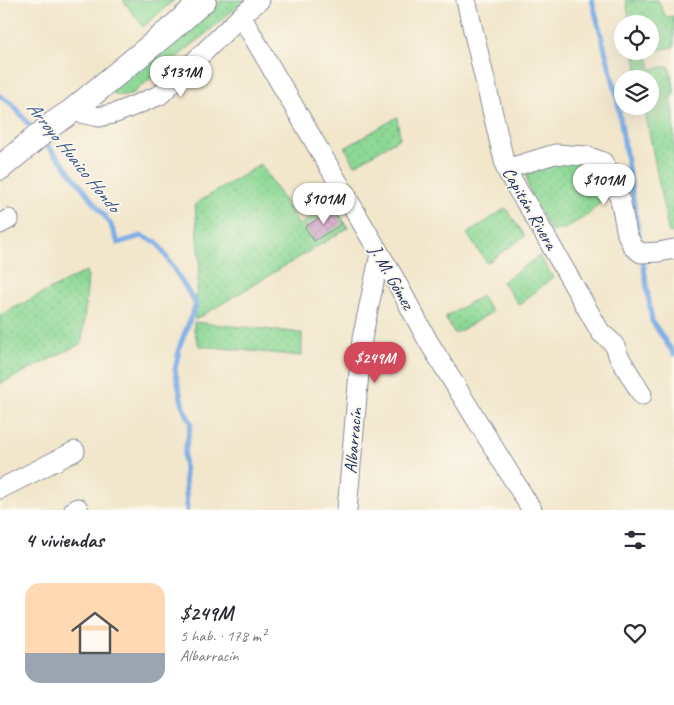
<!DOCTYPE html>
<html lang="es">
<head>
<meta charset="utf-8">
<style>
  body { margin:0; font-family:Caveat,sans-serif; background:#f2f2f3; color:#2b2b33; height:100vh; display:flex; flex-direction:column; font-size:19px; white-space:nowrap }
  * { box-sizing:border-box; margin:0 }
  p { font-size:16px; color:#7c7c81 }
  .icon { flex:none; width:28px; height:28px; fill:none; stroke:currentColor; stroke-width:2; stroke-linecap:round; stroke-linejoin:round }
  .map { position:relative; height:510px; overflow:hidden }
  .sheet { display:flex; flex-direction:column; background:#fff; flex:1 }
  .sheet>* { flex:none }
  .tools { position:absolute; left:614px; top:15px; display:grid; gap:10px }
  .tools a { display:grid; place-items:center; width:45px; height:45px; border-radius:50%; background:#fff; box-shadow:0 5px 20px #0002; font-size:25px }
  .price { position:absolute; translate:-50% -42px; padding:0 11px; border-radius:18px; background:#fff; color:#222; font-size:16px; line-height:32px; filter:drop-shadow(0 1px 2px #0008) }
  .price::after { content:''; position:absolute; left:50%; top:30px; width:15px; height:11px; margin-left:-8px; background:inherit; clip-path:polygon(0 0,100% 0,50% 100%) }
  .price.current { background:#d1495b; color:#fff }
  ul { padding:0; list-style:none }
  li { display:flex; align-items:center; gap:15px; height:125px; padding:0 25px }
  li span { display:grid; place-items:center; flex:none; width:140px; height:100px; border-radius:15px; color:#555 }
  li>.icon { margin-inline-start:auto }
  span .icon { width:60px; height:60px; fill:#fffc; stroke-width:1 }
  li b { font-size:21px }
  h2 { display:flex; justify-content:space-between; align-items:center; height:60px; padding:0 25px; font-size:21px }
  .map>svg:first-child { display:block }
  .grass { fill:url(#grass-dots); stroke:#54847a }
  .park { fill:#8dd895; stroke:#54847a }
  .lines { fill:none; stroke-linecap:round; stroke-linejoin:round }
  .stream { stroke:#7bace6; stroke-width:5 }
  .building { fill:url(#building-cross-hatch) }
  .minor-casing { stroke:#868a94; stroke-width:21 }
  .tertiary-casing { stroke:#868a94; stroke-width:26 }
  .minor { stroke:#fff; stroke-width:19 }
  .tertiary { stroke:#fff; stroke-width:24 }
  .labels { text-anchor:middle; stroke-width:4; stroke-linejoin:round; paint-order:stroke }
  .street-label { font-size:18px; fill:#1b2f5e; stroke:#fbf7ec }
  .water-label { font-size:19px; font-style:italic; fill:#385487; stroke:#fbf7ec }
</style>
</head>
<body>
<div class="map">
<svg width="674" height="510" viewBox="0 0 674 510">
  <defs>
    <pattern id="grass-dots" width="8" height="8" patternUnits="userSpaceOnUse" patternTransform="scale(1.25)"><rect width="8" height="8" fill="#8dd895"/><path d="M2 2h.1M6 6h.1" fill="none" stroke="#79ba83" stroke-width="1.8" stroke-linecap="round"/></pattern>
    <pattern id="building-cross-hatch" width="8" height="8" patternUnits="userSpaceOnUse" patternTransform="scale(1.25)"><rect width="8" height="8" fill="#d19ac7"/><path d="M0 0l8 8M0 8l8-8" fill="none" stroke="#a97ea5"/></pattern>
  </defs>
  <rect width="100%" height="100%" fill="#fbf7ec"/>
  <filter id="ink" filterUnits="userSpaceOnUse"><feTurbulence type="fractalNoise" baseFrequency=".02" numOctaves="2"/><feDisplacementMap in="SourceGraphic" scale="10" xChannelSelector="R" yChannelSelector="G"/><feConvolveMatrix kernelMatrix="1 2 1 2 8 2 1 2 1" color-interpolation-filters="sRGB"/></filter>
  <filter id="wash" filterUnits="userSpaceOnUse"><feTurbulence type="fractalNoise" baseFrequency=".0096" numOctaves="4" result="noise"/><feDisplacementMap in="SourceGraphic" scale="20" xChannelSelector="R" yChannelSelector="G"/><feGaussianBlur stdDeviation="1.12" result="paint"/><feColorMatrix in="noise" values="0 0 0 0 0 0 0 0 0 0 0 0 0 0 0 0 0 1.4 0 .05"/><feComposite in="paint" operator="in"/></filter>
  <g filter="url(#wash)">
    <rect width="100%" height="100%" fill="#f2e6cb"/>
    <!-- grass -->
    <path class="grass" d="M222 0H245L209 31 133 93C125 96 121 97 113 93L114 88 150 60Z
      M626 0H658L666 17 674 16V47L650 51V24H630Z
      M634 51H649L647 52 651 69 669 66 674 86V96L670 98 674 112V232L669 233 667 225 644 106H650V79H639Z
      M397 117 400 138 355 165 345 148Z
      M570 161 589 168 606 185 601 202 588 215 564 229 552 232C541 215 526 194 527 173L537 167Z
      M261 164 299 225 333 204 348 228 195 320V306L200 263 195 204Z
      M506 208 525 236 487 263 467 234Z
      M539 256 553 277 519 305 502 282Z
      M86 271 88 277 82 343 0 384V315Z
      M481 296 492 312 455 334 445 317Z
      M194 322 302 333V356L199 346 194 330Z"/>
    <!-- park -->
    <path class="park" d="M123 0H174L143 27Z"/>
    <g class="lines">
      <!-- stream -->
      <path class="stream" d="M592 0 616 92 640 242
        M0 96 12 104 34 131
        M43 141 63 163 110 223 118 243 141 236 157 242 196 304 180 345 175 370 183 407 191 423 184 456 187 510
        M642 255 652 321 674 354"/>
    </g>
    <g id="blocks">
      <!-- building -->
      <path class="building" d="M333 210 342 224 314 241 305 227Z"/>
    </g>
  </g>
  <g filter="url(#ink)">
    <use href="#blocks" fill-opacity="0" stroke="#868a94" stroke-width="1"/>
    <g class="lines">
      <defs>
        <path id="minor" d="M466 0 506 169 519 192 530 209 601 333C610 340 616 344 618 355L642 395
          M241 16 380 254 392 274 428 341 532 510
          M72 111 99 117 116 113 160 95 241 16 260 0
          M506 169 555 154 586 156 603 162 611 177 620 199 627 234 633 247 641 253 659 252 674 249
          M0 224 9 219
          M0 489 75 451
          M74 510 78 508
          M347 510 362 339 380 254"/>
        <path id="tertiary" d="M0 168 53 124 72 111 176 25 204 0"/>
      </defs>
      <!-- minor casing -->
      <use href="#minor" class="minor-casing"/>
      <!-- tertiary casing -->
      <use href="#tertiary" class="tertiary-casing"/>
      <!-- minor -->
      <use href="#minor" class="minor"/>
      <!-- tertiary -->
      <use href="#tertiary" class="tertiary"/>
    </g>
  </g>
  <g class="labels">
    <!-- street labels -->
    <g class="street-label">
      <text transform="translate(530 208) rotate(60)" y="6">Capitán Rivera</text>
      <text transform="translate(392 277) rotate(60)" y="6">J. M. Gómez</text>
      <text transform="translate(353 441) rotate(-85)" y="6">Albarracín</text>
    </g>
    <!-- water labels -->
    <g class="water-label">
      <text transform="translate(74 156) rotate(51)" y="7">Arroyo Huaico Hondo</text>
    </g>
  </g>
</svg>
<div class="tools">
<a><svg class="icon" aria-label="locate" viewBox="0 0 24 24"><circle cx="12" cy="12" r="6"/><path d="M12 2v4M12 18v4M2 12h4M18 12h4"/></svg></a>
<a><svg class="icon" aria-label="layers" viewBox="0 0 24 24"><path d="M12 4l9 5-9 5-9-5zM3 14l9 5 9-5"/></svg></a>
</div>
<b class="price" style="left:181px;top:98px">$131M</b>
<b class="price" style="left:604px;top:206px">$101M</b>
<b class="price" style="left:324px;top:225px">$101M</b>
<b class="price current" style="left:375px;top:384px">$249M</b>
</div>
<section class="sheet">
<h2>4 viviendas<svg class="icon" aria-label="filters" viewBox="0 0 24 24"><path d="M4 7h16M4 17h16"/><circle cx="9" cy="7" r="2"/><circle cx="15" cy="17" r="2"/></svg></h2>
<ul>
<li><span style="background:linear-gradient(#ffd9b3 70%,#9aa5b1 0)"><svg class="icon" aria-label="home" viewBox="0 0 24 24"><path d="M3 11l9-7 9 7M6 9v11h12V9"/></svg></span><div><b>$249M</b><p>5 hab. · 178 m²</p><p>Albarracín</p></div><svg class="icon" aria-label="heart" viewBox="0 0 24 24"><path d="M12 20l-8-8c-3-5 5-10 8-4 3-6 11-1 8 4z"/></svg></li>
</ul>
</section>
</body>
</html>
